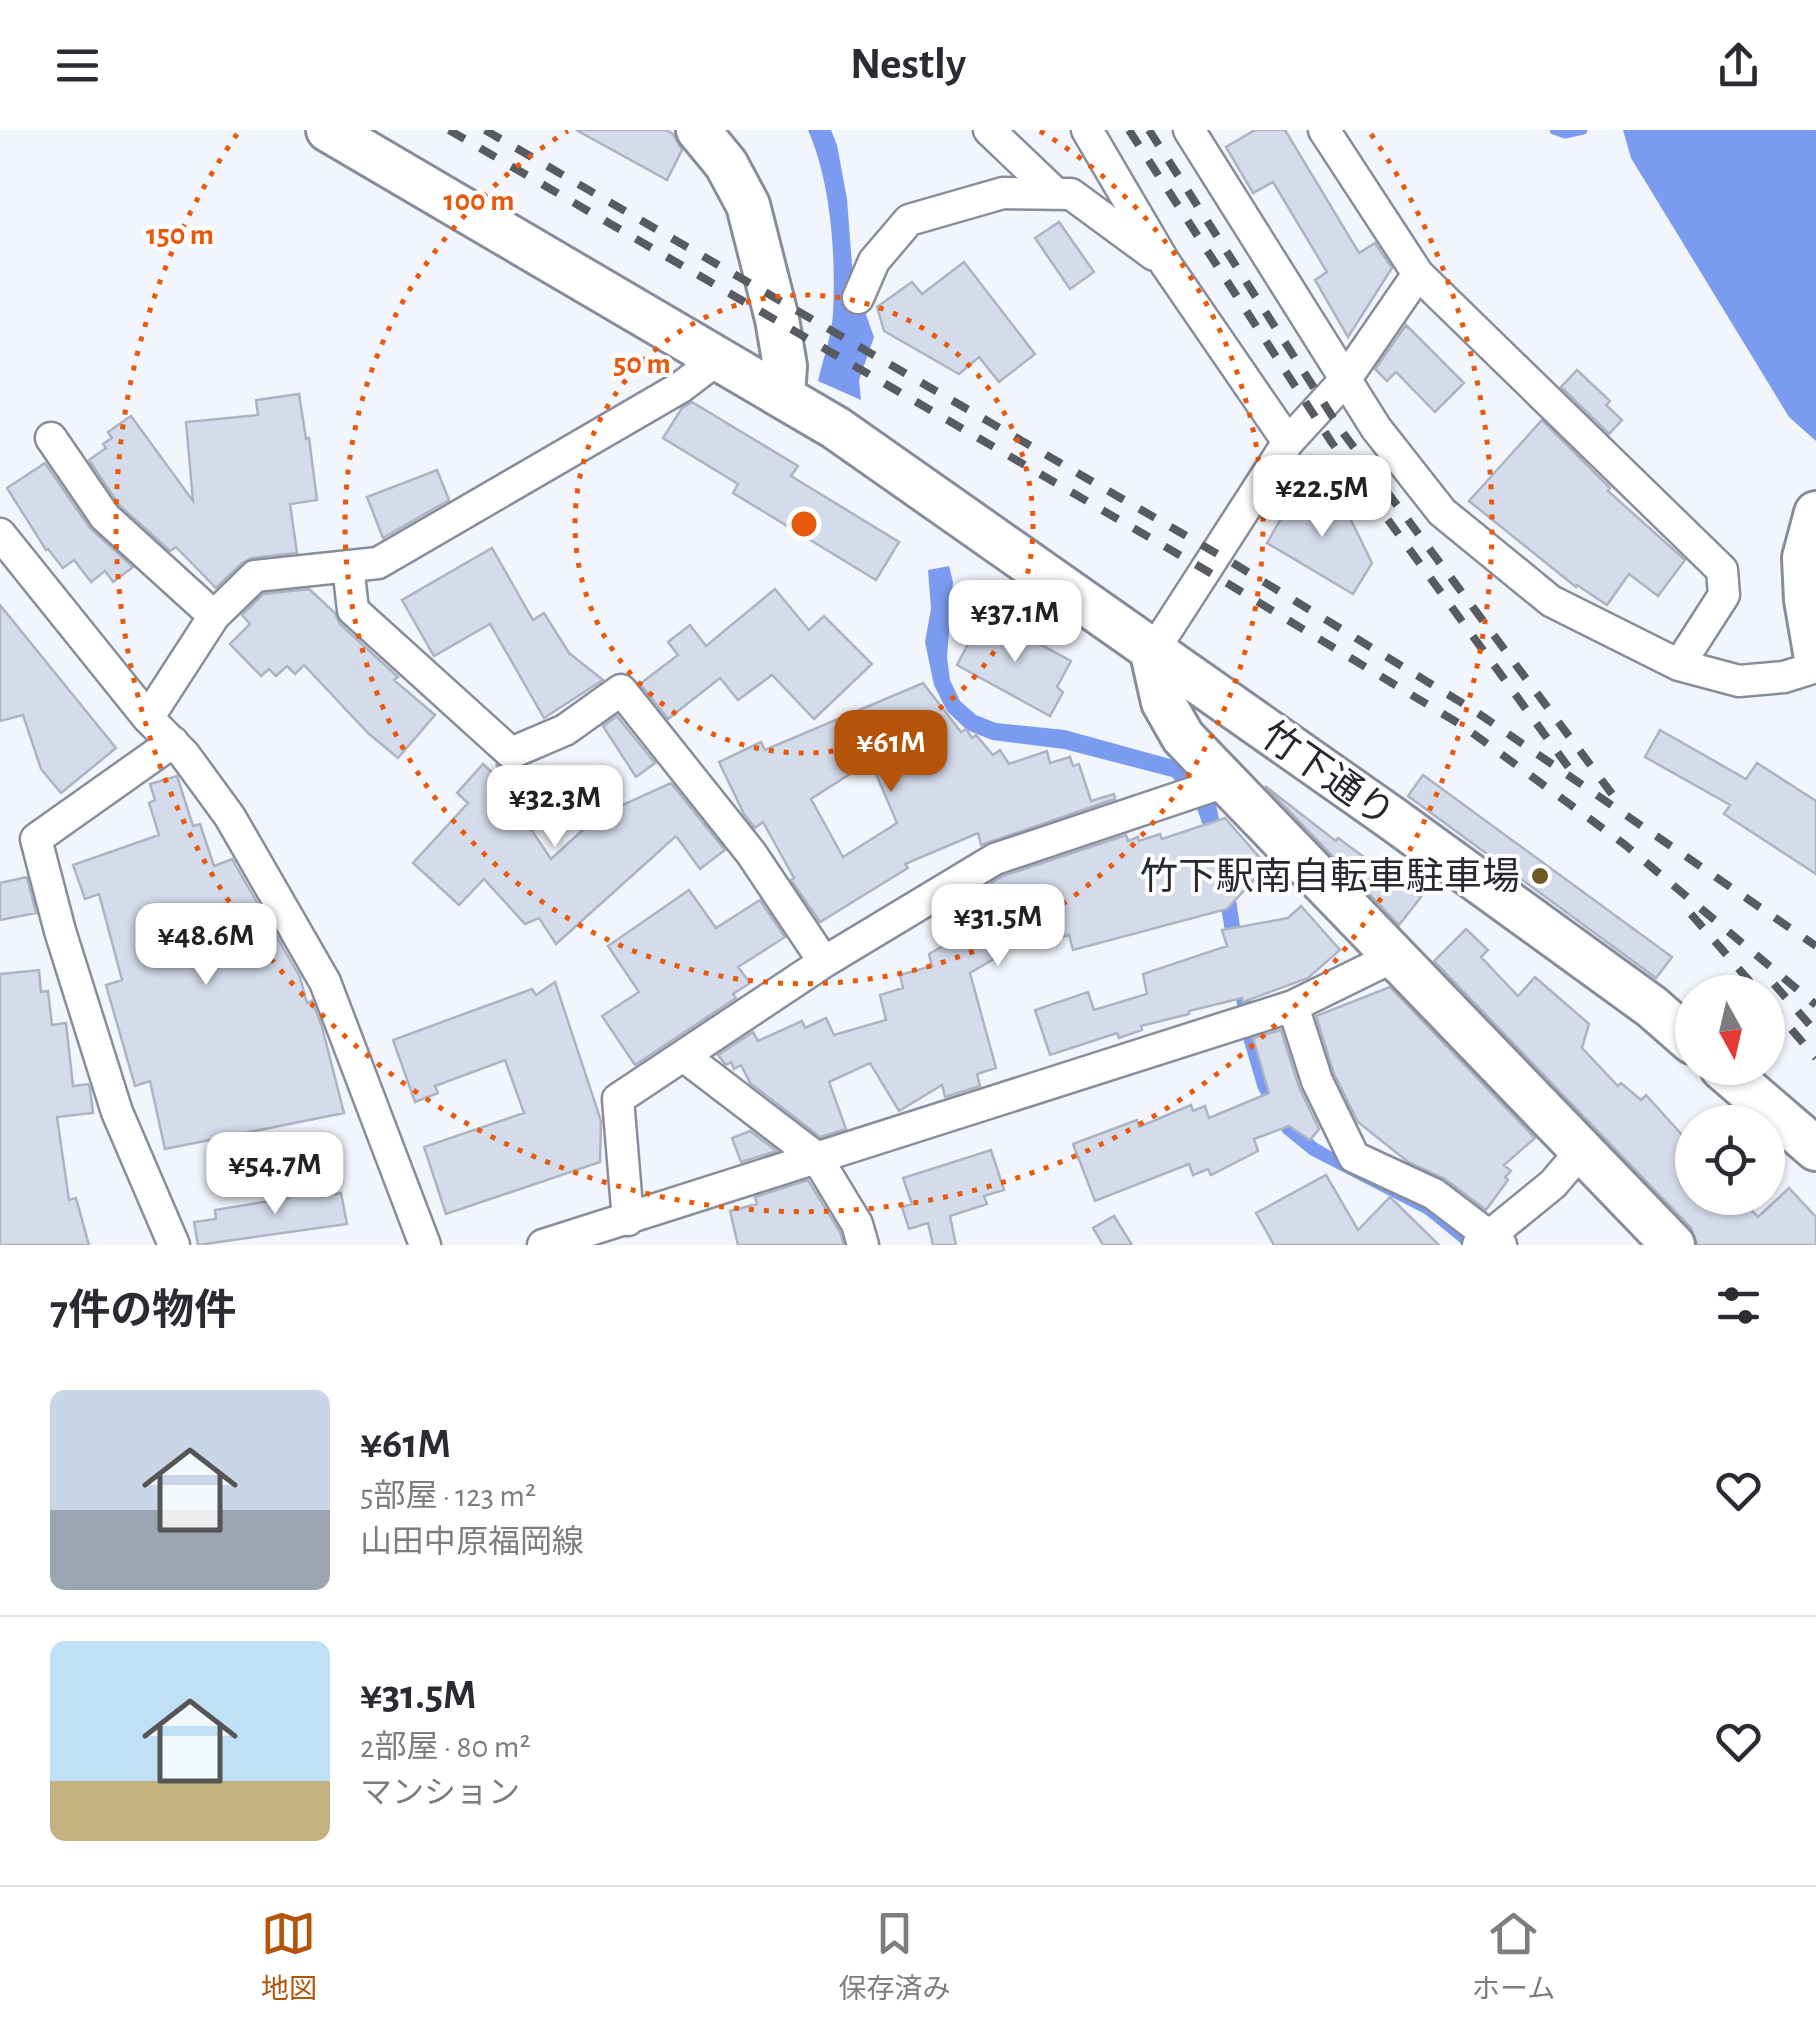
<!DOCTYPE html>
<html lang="ja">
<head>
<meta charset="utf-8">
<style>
  body { margin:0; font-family:"Alegreya Sans","Noto Sans JP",sans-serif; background:#f2f2f3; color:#2b2b33; height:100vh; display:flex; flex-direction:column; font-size:38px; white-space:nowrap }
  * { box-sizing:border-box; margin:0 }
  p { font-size:32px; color:#7c7c81 }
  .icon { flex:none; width:55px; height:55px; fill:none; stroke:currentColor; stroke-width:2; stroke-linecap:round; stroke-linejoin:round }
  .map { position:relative; height:1115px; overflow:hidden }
  .details { display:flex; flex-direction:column; background:#fff; flex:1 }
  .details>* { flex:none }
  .needle { width:65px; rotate:172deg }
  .controls { position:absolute; left:1675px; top:845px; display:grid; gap:20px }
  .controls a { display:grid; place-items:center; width:110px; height:110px; border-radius:50%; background:#fff; box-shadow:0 2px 8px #0004; font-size:50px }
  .price { position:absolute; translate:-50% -85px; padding:0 22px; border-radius:20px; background:#fff; color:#222; font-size:32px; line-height:65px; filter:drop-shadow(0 2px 5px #0008) }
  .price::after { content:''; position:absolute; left:50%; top:60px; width:30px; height:22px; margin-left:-15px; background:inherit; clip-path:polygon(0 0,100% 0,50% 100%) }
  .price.current { background:#b45309; color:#fff }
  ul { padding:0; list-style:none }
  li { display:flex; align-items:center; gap:30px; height:250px; padding:0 50px }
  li+li { border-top:2px solid #e1e1e2 }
  li span { display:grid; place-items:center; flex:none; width:280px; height:200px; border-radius:15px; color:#555 }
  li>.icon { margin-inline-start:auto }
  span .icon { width:120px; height:120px; fill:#fffc; stroke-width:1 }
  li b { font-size:42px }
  h2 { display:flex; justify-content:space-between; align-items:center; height:120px; padding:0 50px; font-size:42px }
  header { display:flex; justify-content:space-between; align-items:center; height:130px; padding:0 50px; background:#fff; font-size:45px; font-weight:700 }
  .dock { display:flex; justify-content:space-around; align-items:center; height:140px; border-top:2px solid #e1e1e2; background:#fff; font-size:28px; color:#7c7c81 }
  .dock a { display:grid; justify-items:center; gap:5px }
  .dock .current { color:#b45309 }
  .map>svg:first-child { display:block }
  .water { fill:#7a9bef }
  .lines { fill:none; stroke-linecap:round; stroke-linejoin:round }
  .stream { stroke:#7a9bef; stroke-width:9 }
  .building { fill:#d4dbeb; stroke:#acb3c3; stroke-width:2.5; fill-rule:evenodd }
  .street-casing { stroke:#878d9c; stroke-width:35 }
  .secondary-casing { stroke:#878d9c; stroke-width:48 }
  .street { stroke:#fff; stroke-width:30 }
  .secondary { stroke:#fff; stroke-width:42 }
  .rail { stroke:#585b62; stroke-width:8; stroke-dasharray:18 18; stroke-linecap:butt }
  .ring { fill:none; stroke:#e8590c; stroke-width:5; stroke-dasharray:5 10 }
  .poi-dot { fill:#6e5a29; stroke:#fff; stroke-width:4 }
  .labels { text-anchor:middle; stroke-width:8; stroke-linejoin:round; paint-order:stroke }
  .street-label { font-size:38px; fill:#26292f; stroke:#fff }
  .poi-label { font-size:38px; fill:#26292f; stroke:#fff; text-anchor:end }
  .centre { fill:#e8590c; stroke:#fff; stroke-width:5 }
  .ring-label { font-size:30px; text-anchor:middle; font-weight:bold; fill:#e8590c; stroke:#fff; stroke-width:8; stroke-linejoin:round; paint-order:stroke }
</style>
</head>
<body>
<header><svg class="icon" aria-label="menu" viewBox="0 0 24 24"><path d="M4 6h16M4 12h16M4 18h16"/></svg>Nestly<svg class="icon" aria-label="share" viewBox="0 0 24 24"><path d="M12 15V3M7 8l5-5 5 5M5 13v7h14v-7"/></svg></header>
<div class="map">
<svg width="1816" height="1115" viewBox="0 0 1816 1115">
  <rect width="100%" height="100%" fill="#f2f5fc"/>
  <!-- water -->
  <path class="water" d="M808 0H831L837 15 847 69 853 148 874 207 859 250 861 270 818 251C823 229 832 205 833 183 836 126 831 52 808 0Z
    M1623 0H1816V311L1789 287 1631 28Z
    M949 436 953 452 947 527 950 550 960 571 976 585 996 593 1065 600 1181 632 1214 665 1236 770 1256 901 1270 951 1294 993 1317 1013 1491 1115H1463L1425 1084 1310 1025 1283 1003 1258 959 1242 905 1212 722 1195 673 1172 647 1064 619 992 610 967 600 947 581 934 555 925 512 931 479 928 440Z"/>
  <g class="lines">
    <!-- stream -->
    <path class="stream" d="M1554 0 1565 4 1583 0"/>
  </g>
  <!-- building -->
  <path class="building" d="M576 0H666L673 4 682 20 667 50Z
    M1255 0H1285L1359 123 1375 113 1392 138 1348 207 1315 150 1327 142 1273 52 1253 63 1226 17Z
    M1059 92 1094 142 1070 159 1035 108Z
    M964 132 1035 224 999 252 979 227 959 244 884 201 877 177 912 152 922 164Z
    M1406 195 1464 253 1435 282 1396 242 1387 251 1375 239Z
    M1577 240 1610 271 1606 275 1622 290 1609 304 1561 257Z
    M299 264 306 309 309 308 317 370 290 374 297 423 252 428 242 433 216 458 176 417 170 421 119 375 89 330 106 318 103 314 112 308 108 302 131 286 193 371 186 292 258 285 256 270Z
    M692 272 798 336 791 346 899 412 876 450 733 363 738 354 663 308 682 278Z
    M1542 290 1610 358 1608 361 1685 430 1658 466 1629 444 1607 475 1577 455 1576 457 1469 371Z
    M45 333 90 398 133 437 113 452 105 441 91 452 74 430 63 438 48 419 46 420 7 358Z
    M437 340 449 370 383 408 367 367Z
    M1301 354 1347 382 1372 433 1353 464 1267 413Z
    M492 418 533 490 544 483 569 523 603 550 544 588 490 494 434 526 402 470Z
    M309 459 335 483 340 494 398 547 394 550 435 585 398 628 368 603 304 535 295 544 287 536 276 546 269 539 261 546 230 514 250 494 242 485 263 464Z
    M775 459 809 500 824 486 872 534 814 589 772 545 738 570 720 548 668 589 640 554 678 525 668 512 690 495 706 516Z
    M0 475 116 618 61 663 41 639 23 585 0 591Z
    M984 484 1071 531 1057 557 1063 562 1050 586 957 535Z
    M923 553 961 602 966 599 972 608 976 605 993 625 1000 620 1009 634 1047 621 1050 633 1070 627 1073 636 1079 634 1091 671 1114 664 1115 669 981 715 978 703 905 734 908 738 820 792 791 750 794 748 763 692 755 698 744 684 719 632 761 612 765 620ZM864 635 869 642 874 639 897 693 843 727 811 669Z
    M617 586 655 633 636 647 603 596Z
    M1660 600 1746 649 1757 633 1816 671V744L1724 684 1730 675 1645 627Z
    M483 634 499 649 503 646 496 634 509 642 526 637 543 659 524 674 529 679 522 686 551 729 598 686 671 653 725 720 700 739 676 706 556 814 539 788 525 794 484 749 459 775 413 733 468 673 457 663Z
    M1423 645 1672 827 1656 848 1408 666Z
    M177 646 193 696 200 694 214 736 232 729 300 847 307 873 312 871 322 897 344 983 165 1019 150 951 135 956 106 855 122 850 99 764 85 769 73 735 159 705 149 673 155 670 150 654Z
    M1265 656 1336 711 1338 708 1379 738 1381 736 1421 767 1399 795Z
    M1225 688 1267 736 1227 779 1073 820 1069 805 1062 807 1059 796 995 813 1002 824 970 843 996 938 977 944 980 956 945 967 942 955 899 981 870 933 829 952 846 999 820 1007 750 953 741 935 734 939 731 932 726 935 718 925 753 902 758 911 802 891 805 898 826 888 834 905 886 890 880 865 903 858 900 845 932 836 929 824 999 784 991 753 1003 746 1126 705 1128 711 1138 707 1139 711 1160 704 1162 709Z
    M27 747 36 783 0 790V753Z
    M689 760 716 798 760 770 785 807 738 837 750 853 733 864 736 868 635 935 602 886 639 862 608 816Z
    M1301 776 1340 820 1308 848 1243 872 1242 868 1189 881V884L1141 896 1142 900 1119 908 1117 903 1050 925 1035 880 1088 862 1094 880 1147 864 1143 844 1227 816 1222 800 1288 788Z
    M1466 799 1488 820 1481 827 1518 866 1535 847 1589 894 1582 918 1618 956 1621 953 1641 970 1646 965 1692 1016V1068H1740L1758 1087 1789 1058 1816 1087V1115H1697L1691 1098 1434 831Z
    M39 840 41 862 48 861 52 895 66 893 73 956 88 954 90 958 93 983 57 987 69 1070 76 1068 89 1115H0V844Z
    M555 852 601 991 600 1032 446 1084 424 1017 524 983 505 930 435 956 438 963 415 972 393 910 532 859 536 865Z
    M1390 857 1535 1008 1504 1035 1511 1041 1505 1047 1508 1050 1486 1080 1445 1049 1408 1032 1358 992 1334 944 1316 886Z
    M1281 900 1299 957 1319 999 1310 1010 1289 996 1254 1009 1258 1021 1211 1045 1208 1039 1193 1045 1189 1034 1095 1071 1073 1014 1137 990 1139 997 1191 975 1193 981 1205 976 1209 988 1269 963 1253 908Z
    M750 1001 777 1021 741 1032 732 1008Z
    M991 1020 1004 1060 984 1066 987 1074 950 1086 956 1115H933L928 1093 909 1099 902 1077 912 1074 903 1048Z
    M1326 1045 1358 1100 1390 1067 1439 1115H1274L1256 1083Z
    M808 1050 840 1102 844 1115H738L730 1081 757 1074 755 1067Z
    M328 1053 330 1065 341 1063 347 1094 198 1115 194 1092 216 1089 215 1080 288 1068 287 1064Z
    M1114 1086 1132 1115H1103L1093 1098Z"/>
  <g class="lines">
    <defs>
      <path id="street" d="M989 0 1054 62
        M1087 0 1165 133 1288 312 1152 523
        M1189 0 1376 298 1442 382 1551 471 1679 535 1739 551 1784 547 1816 537
        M1324 0 1418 144 1722 440 1724 465 1679 535
        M858 168 874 131 909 90 1003 63 1071 64 1154 125
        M51 308 105 387 214 486
        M1288 312 1345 250 1418 144
        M0 404 148 588 184 624 230 687 325 852 425 1115
        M348 436 353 480 511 623 565 600 621 560 751 723 824 832
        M148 588 214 486 255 446 378 433 681 257 719 228
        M173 612 36 709 60 801 117 982 174 1115
        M1293 876 1317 951 1354 1027 1434 1064 1501 1115
        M685 927 817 1028 857 1094 863 1115
        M628 1090 618 969 824 832 995 729 1225 652
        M543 1115 1293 876 1393 827
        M1478 1115 1553 1054 1582 1020"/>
      <path id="secondary" d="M328 0 836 298 1390 687 1652 877 1692 912
        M698 0 726 34 748 75 777 189 785 236 783 265
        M1816 383 1804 428 1806 470 1816 528
        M1152 523 1163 572 1183 607 1673 1115
        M1722 938 1816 1019"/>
    </defs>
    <!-- street casing -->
    <use href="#street" class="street-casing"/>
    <!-- secondary casing -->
    <use href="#secondary" class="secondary-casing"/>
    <!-- street -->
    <use href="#street" class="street"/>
    <!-- secondary -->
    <use href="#secondary" class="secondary"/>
    <!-- rail -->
    <path class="rail" d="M449 0 1207 441 1463 596 1624 714 1816 875
      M485 0 1233 433 1472 579 1816 816
      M1129 0 1332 313 1569 638
      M1149 0 1341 300 1618 672
      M1691 784 1759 862
      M1774 854 1816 902
      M1768 872 1816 928"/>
  </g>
  <!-- distance rings -->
  <g class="ring">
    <circle cx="804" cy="394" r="229"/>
    <path d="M1040 1A459 459 0 1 1 568 1"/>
    <path d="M1371 4A688 688 0 1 1 237 4"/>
  </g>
  <!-- markers -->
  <circle class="poi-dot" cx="1540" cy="746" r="10"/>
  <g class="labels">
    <!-- street labels -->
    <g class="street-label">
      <text transform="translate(1328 644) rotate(35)" y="13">竹下通り</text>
    </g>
    <!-- poi labels -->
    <g class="poi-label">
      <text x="1520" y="759">竹下駅南自転車駐車場</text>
    </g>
  </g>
  <circle cx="804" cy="394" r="15" class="centre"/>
  <g class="ring-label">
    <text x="479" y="80">100 m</text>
    <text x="180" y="114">150 m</text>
    <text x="642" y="243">50 m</text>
  </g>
</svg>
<div class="controls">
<a><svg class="needle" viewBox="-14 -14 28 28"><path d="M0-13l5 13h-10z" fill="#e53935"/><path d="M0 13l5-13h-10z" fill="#7c7c81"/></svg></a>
<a><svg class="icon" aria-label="locate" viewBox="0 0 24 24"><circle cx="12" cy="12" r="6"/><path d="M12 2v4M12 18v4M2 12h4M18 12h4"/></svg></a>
</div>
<b class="price" style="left:1322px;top:410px">¥22.5M</b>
<b class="price" style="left:1015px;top:535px">¥37.1M</b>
<b class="price current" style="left:891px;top:665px">¥61M</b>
<b class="price" style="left:555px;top:720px">¥32.3M</b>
<b class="price" style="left:998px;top:839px">¥31.5M</b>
<b class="price" style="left:206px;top:858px">¥48.6M</b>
<b class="price" style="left:275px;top:1087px">¥54.7M</b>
</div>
<section class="details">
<h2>7件の物件<svg class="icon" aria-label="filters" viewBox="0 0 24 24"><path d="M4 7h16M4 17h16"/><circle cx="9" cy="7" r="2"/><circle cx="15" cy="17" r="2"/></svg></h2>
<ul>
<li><span style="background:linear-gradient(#c9d6e8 60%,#9aa5b1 0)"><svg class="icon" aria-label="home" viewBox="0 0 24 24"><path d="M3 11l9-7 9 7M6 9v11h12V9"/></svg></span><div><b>¥61M</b><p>5部屋 · 123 m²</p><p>山田中原福岡線</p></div><svg class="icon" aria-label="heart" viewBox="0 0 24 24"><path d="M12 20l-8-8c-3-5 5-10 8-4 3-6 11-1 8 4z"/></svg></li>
<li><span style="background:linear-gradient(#bfe0f5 70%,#c2b280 0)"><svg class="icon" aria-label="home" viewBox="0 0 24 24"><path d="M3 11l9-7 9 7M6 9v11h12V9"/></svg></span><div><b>¥31.5M</b><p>2部屋 · 80 m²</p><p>マンション</p></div><svg class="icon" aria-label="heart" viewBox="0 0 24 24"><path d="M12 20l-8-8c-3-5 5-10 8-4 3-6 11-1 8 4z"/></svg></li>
</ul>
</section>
<nav class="dock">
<a class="current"><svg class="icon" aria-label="map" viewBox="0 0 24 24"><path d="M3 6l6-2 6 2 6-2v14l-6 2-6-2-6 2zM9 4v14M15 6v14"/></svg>地図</a>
<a><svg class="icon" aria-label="saved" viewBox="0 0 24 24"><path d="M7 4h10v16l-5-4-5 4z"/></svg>保存済み</a>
<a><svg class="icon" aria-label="home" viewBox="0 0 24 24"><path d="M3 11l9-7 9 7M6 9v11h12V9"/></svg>ホーム</a>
</nav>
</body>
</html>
